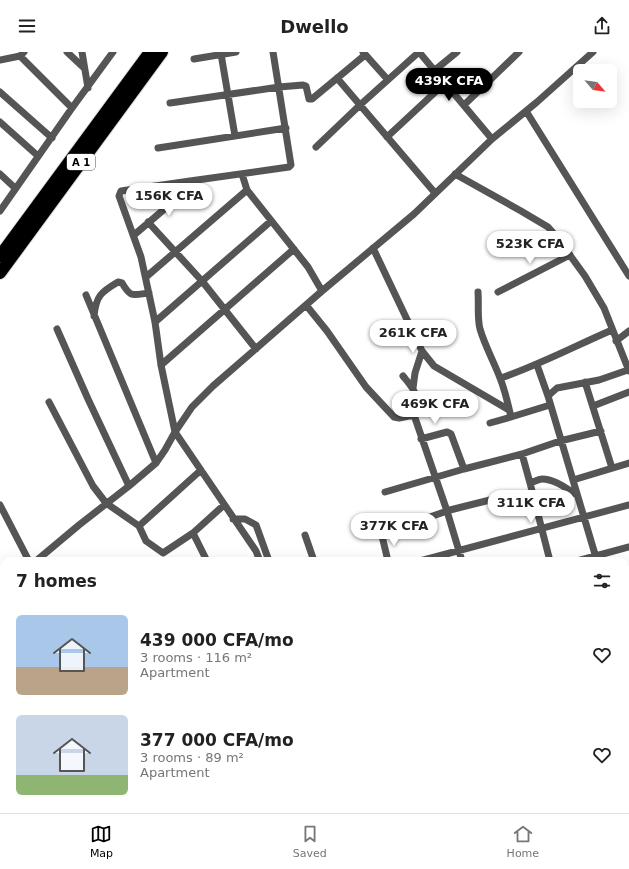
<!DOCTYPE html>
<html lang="en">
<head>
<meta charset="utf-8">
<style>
  body { margin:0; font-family:"DejaVu Sans",sans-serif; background:#f6f6f6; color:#222; height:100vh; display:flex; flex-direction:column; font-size:15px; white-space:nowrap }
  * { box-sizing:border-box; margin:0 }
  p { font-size:13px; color:#767676 }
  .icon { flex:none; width:22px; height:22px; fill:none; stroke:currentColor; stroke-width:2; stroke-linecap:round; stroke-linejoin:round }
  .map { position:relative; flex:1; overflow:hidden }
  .side { position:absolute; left:0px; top:505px; width:629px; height:256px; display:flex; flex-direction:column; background:#fff; border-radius:12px 12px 0 0; box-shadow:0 4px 16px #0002 }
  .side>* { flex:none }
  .needle { width:26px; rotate:118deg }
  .fabs { position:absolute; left:573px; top:12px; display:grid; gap:8px }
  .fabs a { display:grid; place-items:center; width:44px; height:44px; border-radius:6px; background:#fff; box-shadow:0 4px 16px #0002; font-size:20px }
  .price { position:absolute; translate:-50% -34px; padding:0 9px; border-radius:14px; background:#fff; color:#222; font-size:13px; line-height:26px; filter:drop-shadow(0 1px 2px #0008) }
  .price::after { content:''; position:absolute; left:50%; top:24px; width:12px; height:9px; margin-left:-6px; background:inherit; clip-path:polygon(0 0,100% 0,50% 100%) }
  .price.active { background:#000; color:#fff }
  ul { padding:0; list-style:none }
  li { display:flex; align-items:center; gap:12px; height:100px; padding:0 16px }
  li span { display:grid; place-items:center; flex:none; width:112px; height:80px; border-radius:6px; color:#555 }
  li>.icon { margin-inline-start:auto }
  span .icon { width:48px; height:48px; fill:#fffc; stroke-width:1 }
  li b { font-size:17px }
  h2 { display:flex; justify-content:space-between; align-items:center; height:48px; padding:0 16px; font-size:17px }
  header { display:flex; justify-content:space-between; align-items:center; height:52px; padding:0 16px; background:#fff; font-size:18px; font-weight:800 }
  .tab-bar { display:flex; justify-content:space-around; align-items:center; height:56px; border-top:1px solid #e0e0e0; background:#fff; font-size:11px; color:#767676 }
  .tab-bar a { display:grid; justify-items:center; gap:2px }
  .tab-bar .active { color:#000 }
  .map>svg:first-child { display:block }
  .green { fill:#dcdcdc }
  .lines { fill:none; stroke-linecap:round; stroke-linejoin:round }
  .highway-casing { stroke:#dbdbdb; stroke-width:14 }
  .street { stroke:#555; stroke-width:7 }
  .highway { stroke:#000; stroke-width:12 }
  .labels { text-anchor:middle; stroke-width:3; stroke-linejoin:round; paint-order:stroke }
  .shield { fill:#fff; stroke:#4c4c4c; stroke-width:1 }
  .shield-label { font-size:10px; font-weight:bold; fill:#000 }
</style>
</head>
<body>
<header><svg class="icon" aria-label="menu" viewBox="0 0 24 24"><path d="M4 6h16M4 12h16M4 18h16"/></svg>Dwello<svg class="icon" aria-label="share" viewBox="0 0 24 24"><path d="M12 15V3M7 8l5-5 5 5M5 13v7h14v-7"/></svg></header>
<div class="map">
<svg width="629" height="761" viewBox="0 0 629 761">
  <rect width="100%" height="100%" fill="#fff"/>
  <!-- green -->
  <path class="green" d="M264 757H334L335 761H265Z"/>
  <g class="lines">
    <defs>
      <path id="highway" d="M0 204 150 0
        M0 221 162 0"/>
    </defs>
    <!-- highway casing -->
    <use href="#highway" class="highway-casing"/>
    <!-- street -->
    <path class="street" d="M67 0 84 16
      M82 0 88 36
      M363 0 388 28
      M419 0 492 87
      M221 2 235 84
      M20 4 72 56
      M194 7 236 0
      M0 8 20 4 24 0
      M435 18 457 0
      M337 26 435 141
      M0 40 52 86
      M170 51 279 35 303 33 306 34 309 47H312L365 3
      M464 53 519 0
      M526 59 629 224
      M0 70 38 104
      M387 85 445 31
      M316 95 360 53 419 0
      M158 96 286 76
      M0 122 15 136
      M242 122 247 138 308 215 322 239
      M455 122 521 159 548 175 556 184 585 224 604 256 629 319
      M190 129 121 139 119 144 141 205 155 270 161 313 175 380 256 499 260 509
      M0 159 72 56 113 0
      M148 170 202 229 256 297
      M134 183 188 137 190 129 289 115 291 113 273 0
      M373 196 422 299 434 314 509 358
      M146 225 247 138
      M478 240C479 252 477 265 480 277 485 294 494 310 500 326 505 338 508 352 511 365L550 353
      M498 240 570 203
      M86 243 156 411
      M306 253 327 279 366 335 394 365 399 366 414 363
      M94 264C96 244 101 240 118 230L122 231C131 246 132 243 149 241
      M155 270 271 169
      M57 277 88 347 129 434
      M616 289 629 279
      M161 313 294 197
      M537 313 548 344 597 509
      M403 324C416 340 419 342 414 363L447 459 462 509
      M501 326C539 313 575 294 612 278
      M585 330 612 416
      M413 336 415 321 422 299
      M548 344 557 336 599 328 628 318
      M49 350 93 434 106 451 139 474 146 489 163 501 193 481 224 453
      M593 354 629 340
      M490 371 511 365
      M421 387 447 380 451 382 464 417
      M522 402 530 431C534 430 539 427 542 427 555 427 567 437 577 443
      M573 428 629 411
      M530 431 550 509
      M385 440 464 417 522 402 560 389 601 379
      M0 453 29 509
      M233 467H245L256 473 269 509
      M139 474 201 418
      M193 481 207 509
      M305 483 314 509
      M36 509 79 473 129 434 156 411 165 398 175 380 192 355 213 334 322 239 414 162 492 87 537 50 593 0
      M388 509 382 484 384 481 450 458 494 447
      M420 509 629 453
      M577 509 629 495
      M625 535 629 534
      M0 538 4 535
      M0 570 4 573
      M625 581 629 591
      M0 609 4 601
      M0 615 4 617
      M625 615 629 614
      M625 650 629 649
      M0 661 4 662
      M625 703 629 713
      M0 718 4 729
      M625 723 629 722
      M104 757 106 761
      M146 757 148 761
      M213 757 215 761
      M259 757 261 761
      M457 757 458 761
      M501 757 502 761
      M597 757 599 761
      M5 761 15 757
      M395 761 406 757
      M527 761 536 757"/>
    <!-- highway -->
    <use href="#highway" class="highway"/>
  </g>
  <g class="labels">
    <!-- shield labels -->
    <rect class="shield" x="67" y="102" width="28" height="16" rx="3"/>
    <g class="shield-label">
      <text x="81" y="114">A 1</text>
    </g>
  </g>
</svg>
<div class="fabs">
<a><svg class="needle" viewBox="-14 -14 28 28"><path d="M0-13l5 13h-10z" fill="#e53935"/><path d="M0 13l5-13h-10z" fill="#767676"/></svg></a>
</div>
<b class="price active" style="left:449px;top:50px">439K CFA</b>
<b class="price" style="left:169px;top:165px">156K CFA</b>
<b class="price" style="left:530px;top:213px">523K CFA</b>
<b class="price" style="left:413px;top:302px">261K CFA</b>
<b class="price" style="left:435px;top:373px">469K CFA</b>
<b class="price" style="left:531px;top:472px">311K CFA</b>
<b class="price" style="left:394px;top:495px">377K CFA</b>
<section class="side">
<h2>7 homes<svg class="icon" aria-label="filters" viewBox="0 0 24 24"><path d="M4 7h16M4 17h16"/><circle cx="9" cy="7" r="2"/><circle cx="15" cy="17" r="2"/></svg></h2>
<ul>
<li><span style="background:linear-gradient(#a9c7e8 65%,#b9a48a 0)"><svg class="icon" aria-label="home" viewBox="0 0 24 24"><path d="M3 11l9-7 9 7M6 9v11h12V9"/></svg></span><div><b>439 000 CFA/mo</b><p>3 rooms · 116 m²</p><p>Apartment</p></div><svg class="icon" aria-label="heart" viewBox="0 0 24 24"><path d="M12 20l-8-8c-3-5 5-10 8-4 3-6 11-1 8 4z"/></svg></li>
<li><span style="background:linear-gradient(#c9d6e8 75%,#8fb573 0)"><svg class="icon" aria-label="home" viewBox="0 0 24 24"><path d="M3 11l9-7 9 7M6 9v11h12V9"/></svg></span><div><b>377 000 CFA/mo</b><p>3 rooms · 89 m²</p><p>Apartment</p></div><svg class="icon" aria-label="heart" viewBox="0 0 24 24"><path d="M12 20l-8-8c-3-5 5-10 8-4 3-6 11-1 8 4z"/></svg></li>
</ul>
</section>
</div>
<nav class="tab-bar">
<a class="active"><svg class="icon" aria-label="map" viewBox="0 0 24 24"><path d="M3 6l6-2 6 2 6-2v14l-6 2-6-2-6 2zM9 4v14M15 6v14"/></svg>Map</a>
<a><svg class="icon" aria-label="saved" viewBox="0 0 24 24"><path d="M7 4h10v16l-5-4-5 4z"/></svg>Saved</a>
<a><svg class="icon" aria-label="home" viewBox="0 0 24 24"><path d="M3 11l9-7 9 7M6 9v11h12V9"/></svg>Home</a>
</nav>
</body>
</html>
